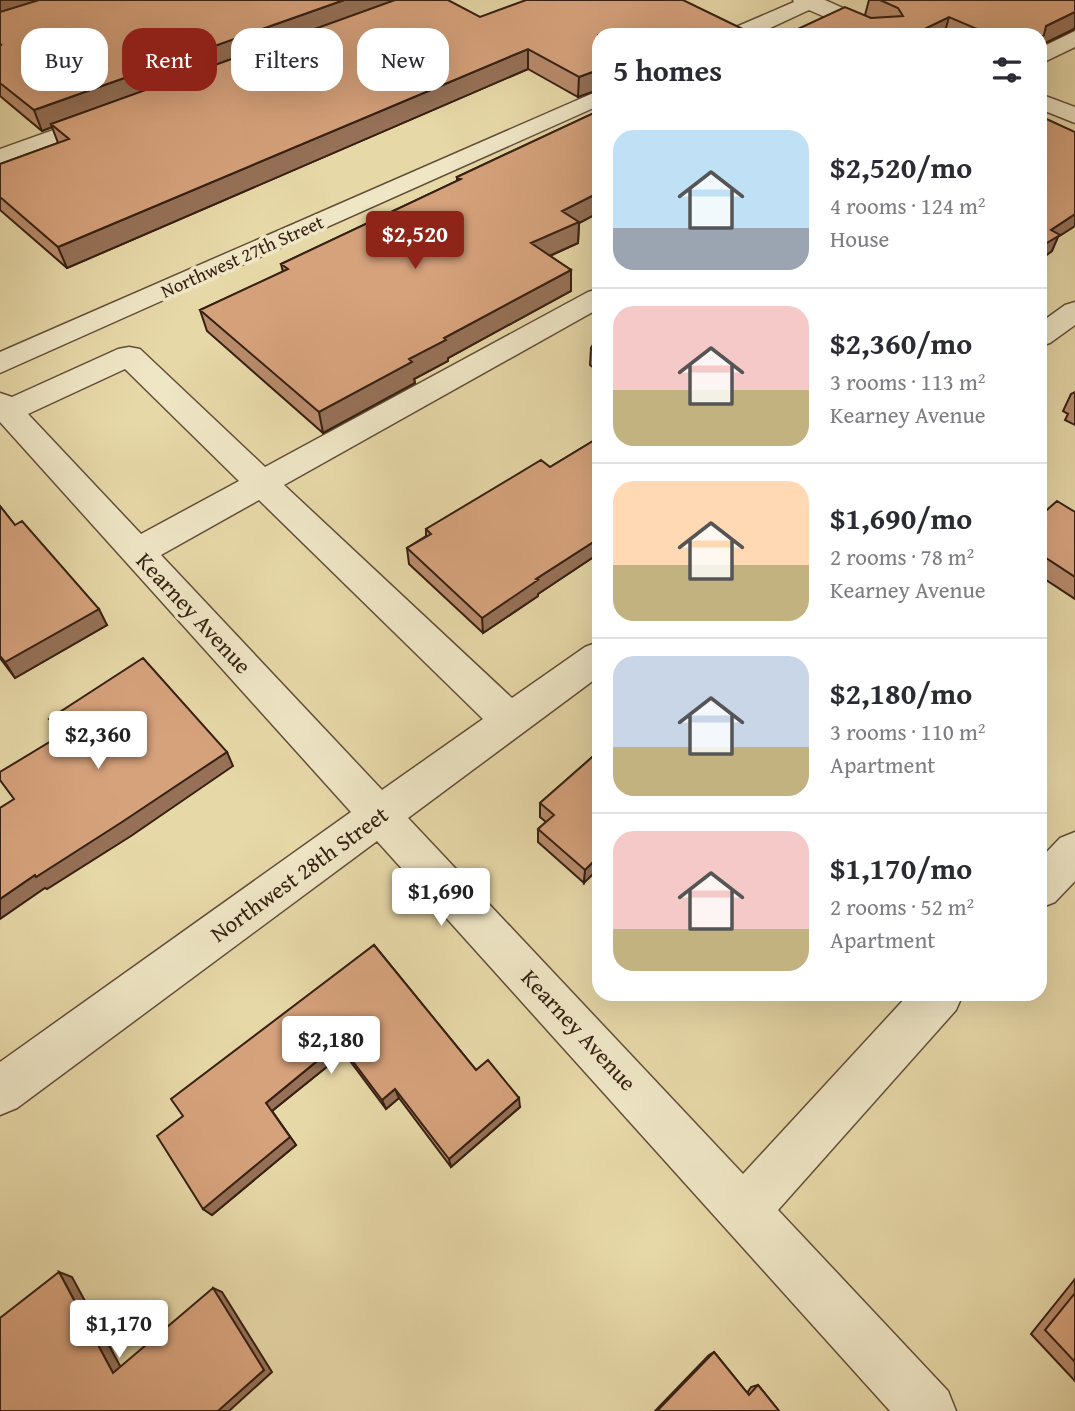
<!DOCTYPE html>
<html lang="en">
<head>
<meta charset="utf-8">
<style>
  body { margin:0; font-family:"Gentium Book Plus",serif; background:#f7f7f7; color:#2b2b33; height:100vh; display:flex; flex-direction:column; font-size:26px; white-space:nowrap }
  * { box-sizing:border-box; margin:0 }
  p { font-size:23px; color:#7c7c81 }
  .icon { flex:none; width:38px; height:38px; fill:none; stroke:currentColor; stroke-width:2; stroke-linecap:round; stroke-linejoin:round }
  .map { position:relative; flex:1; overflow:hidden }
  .details { position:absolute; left:592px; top:28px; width:455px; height:973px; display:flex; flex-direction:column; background:#fff; border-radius:21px; box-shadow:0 7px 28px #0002 }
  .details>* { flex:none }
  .top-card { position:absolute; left:21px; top:28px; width:466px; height:63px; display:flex; gap:14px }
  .price { position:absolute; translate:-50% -60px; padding:0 16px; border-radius:7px; background:#fff; color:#222; font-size:23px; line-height:46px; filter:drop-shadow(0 2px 4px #0008) }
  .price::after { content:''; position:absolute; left:50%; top:42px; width:21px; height:16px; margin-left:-10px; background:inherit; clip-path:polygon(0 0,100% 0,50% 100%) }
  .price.current { background:#8f2418; color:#fff }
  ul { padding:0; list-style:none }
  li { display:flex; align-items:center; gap:21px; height:175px; padding:0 21px }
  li+li { border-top:2px solid #e1e1e2 }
  li span { display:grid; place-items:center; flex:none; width:196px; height:140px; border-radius:21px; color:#555 }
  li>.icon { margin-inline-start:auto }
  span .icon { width:84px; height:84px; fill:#fffc; stroke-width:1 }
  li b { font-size:30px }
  h2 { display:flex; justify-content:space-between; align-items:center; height:84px; padding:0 21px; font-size:30px }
  .chip { padding:0 24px; border-radius:21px; background:#fff; box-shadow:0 7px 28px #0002; font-size:24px; line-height:63px }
  .chip.current { background:#8f2418; color:#fff }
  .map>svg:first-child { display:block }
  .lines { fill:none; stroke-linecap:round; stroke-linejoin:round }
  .minor-casing { stroke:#624e38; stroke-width:3 }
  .minor { fill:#efe6c6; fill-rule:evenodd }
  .wall { fill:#b88b6b; stroke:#362012; stroke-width:2 }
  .shaded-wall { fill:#967157; stroke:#362012; stroke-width:2 }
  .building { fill:#d6a27c; stroke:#362012; stroke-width:2 }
  .labels { text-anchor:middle; stroke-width:7; stroke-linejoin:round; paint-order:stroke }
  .far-street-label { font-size:19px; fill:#362012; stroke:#efe6c6 }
  .street-label { font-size:23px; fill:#362012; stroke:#efe6c6 }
</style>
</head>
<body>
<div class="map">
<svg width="1075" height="1411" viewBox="0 0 1075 1411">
  <rect width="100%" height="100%" fill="#e7d8a8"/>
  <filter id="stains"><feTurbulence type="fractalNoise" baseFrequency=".00286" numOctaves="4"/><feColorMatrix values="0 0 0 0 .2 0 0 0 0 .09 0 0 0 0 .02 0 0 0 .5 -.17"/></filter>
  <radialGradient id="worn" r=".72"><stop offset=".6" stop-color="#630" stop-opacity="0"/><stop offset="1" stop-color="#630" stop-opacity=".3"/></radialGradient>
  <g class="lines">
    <defs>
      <path id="minor" d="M793 0H825L892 30 895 35H866L809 10 755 35H726L729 30 794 2Z
        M1075 31V47L1040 64V48Z
        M598 91V106L0 373V352Z
        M1040 94 1075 107V123L1040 109Z
        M104 112 112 114 116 119 112 124 0 164V149Z
        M598 289V309L284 485 512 698 585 647 598 642V677L408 818 743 1174 909 994H963L956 1010 778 1210 948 1391 956 1411H890L377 841 17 1108 0 1115V1062L351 812 0 422V393L12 397 118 349 129 347 140 349 265 467 588 292ZM125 369 239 481 141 534 28 414ZM259 500 483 719 382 790 161 555Z
        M1075 302V325L1050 343 1040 346V323L1065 305Z
        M1075 832V881L1055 902 1040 908V859L1060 838Z"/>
    </defs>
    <!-- minor casing -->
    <use href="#minor" class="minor-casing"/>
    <!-- minor -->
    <use href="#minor" class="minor"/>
  </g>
  <!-- wall -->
  <path class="wall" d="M0 0 480 17 598 35 578 97 528 69 67 268 0 210V164L58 143 52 127 42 131 0 96Z
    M869 0H1075V29L1041 45 1040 49V35H785L865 15Z
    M598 111V213L579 223 578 243 550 256 571 270V291L448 358V361L414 379 415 383 323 433 207 331 200 310 283 272 281 264 457 181V177Z
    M598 337V371L590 365 591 348Z
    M1075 392V425L1065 420 1068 414 1063 411 1071 394Z
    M598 438V554L538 594V596L483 633 409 564 407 548 426 536V529L550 467Z
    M0 506 15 525 107 625 15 678 0 658Z
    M1075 512V599L1040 576V516Z
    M598 752 584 883 538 842V829L546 822 540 817V803Z
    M374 945 476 1070 520 1107 451 1167 399 1098 386 1109 344 1053 272 1111 296 1145 212 1215 203 1209 183 1116Z
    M1075 1279V1381L1031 1334Z
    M714 1352 747 1393 751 1387 758 1385 779 1411H655L709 1355Z"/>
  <!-- shaded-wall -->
  <path class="shaded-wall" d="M0 0H51L0 16Z
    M344 0H400L51 124 52 127 42 131 34 110Z
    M1075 12V26L1074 29 1041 45 1040 49V38L1046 26Z
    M949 17 944 35H912Z
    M528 49V69L67 268 58 247Z
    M598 70V90L578 97 579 77Z
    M598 193V213L579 223 578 243 531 264V243L562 211Z
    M1075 214V226L1058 237 1052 251 1040 260V247L1051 230Z
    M571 270V291L448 358V361L414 379 415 383 323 433 319 412 444 338Z
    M598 539V554L538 594V596L483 633 482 618 536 579Z
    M99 609 107 625 15 678 5 662Z
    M227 752 233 766 131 836 47 889 45 888 0 919V899L35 875Z
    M598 857V869L584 883 585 870Z
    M339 1043 344 1053 272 1111 296 1145 212 1215 203 1209 266 1103Z
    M395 1089 399 1098 386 1109 382 1100Z
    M519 1098 520 1107 451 1167 449 1159Z
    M59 1272 72 1277 125 1375 113 1373Z
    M213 1288 222 1292 272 1372 229 1411H218Z"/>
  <!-- building -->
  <path class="building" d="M39 0H344L34 110 0 83V45H2L0 44V12Z
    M395 0H448L480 17 526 0H683L755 35H598V70L579 77 528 49 58 247 0 197V164L69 139 51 124Z
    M880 0H1075V12L1046 26 1044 35 1040 38V35H991L949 17 912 35H785L845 7 871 18 903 16 898 8Z
    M598 111V193L562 211 579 222 531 243 571 270 444 338 446 340 409 359 412 362 319 412 200 310 288 269 281 264 461 179 457 177Z
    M1040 116 1075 132V214L1051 230 1060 235 1040 247Z
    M598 337V353L591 348Z
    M598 438V539L536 579 538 580 482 618 407 548 431 534 426 529 541 460 550 467Z
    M1057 501 1075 512V577L1040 554V516Z
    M0 506 15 525 22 521 99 609 5 662 0 656Z
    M143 658 227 752 122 822 36 877 35 875 0 899V808L14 799 0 780V772L61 735 49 719Z
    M598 752V857L585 870 538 829 554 815 540 803Z
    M374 945 476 1070 488 1060 519 1098 449 1159 395 1089 382 1100 339 1043 266 1103 290 1137 203 1209 157 1136 183 1116 171 1099Z
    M59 1272 113 1373 213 1288 264 1370 218 1411H0V1318Z
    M1075 1293V1362L1045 1330Z
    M714 1352 749 1395 758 1385 779 1411H658V1410Z"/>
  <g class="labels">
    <!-- far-street labels -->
    <g class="far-street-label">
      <text transform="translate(242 256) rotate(-24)" y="7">Northwest 27th Street</text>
    </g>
    <!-- street labels -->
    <g class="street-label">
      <text transform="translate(194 613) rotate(47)" y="8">Kearney Avenue</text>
      <text transform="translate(299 874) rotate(-36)" y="8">Northwest 28th Street</text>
      <text transform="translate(579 1030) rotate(47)" y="8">Kearney Avenue</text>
    </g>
  </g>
  <rect width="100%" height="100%" filter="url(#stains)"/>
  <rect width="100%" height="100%" fill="url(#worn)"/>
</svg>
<b class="price current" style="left:415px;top:271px">$2,520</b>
<b class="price" style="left:98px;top:771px">$2,360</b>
<b class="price" style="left:441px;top:928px">$1,690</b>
<b class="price" style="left:331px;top:1076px">$2,180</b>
<b class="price" style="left:119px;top:1360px">$1,170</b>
<div class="top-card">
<a class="chip">Buy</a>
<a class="chip current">Rent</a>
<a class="chip">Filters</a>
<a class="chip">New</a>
</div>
<section class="details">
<h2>5 homes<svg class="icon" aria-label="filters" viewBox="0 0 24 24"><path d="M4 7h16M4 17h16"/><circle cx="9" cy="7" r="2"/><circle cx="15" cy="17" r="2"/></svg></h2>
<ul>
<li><span style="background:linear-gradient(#bfe0f5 70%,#9aa5b1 0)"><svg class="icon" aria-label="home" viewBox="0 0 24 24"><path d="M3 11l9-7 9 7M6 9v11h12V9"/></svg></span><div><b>$2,520/mo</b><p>4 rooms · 124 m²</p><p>House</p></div></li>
<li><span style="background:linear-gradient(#f6c9c9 60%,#c2b280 0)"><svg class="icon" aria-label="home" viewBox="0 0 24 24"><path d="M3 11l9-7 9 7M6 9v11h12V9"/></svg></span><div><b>$2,360/mo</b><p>3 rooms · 113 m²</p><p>Kearney Avenue</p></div></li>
<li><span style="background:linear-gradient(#ffd9b3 60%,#c2b280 0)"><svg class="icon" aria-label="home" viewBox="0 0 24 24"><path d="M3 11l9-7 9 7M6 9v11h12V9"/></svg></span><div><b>$1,690/mo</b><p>2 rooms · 78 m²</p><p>Kearney Avenue</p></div></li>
<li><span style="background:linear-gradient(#c9d6e8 65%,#c2b280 0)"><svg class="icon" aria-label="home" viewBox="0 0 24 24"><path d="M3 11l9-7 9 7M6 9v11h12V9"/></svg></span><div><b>$2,180/mo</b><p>3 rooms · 110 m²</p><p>Apartment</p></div></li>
<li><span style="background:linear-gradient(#f6c9c9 70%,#c2b280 0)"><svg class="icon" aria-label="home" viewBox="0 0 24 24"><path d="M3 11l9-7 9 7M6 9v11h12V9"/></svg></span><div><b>$1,170/mo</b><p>2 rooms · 52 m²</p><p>Apartment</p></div></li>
</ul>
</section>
</div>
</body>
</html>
